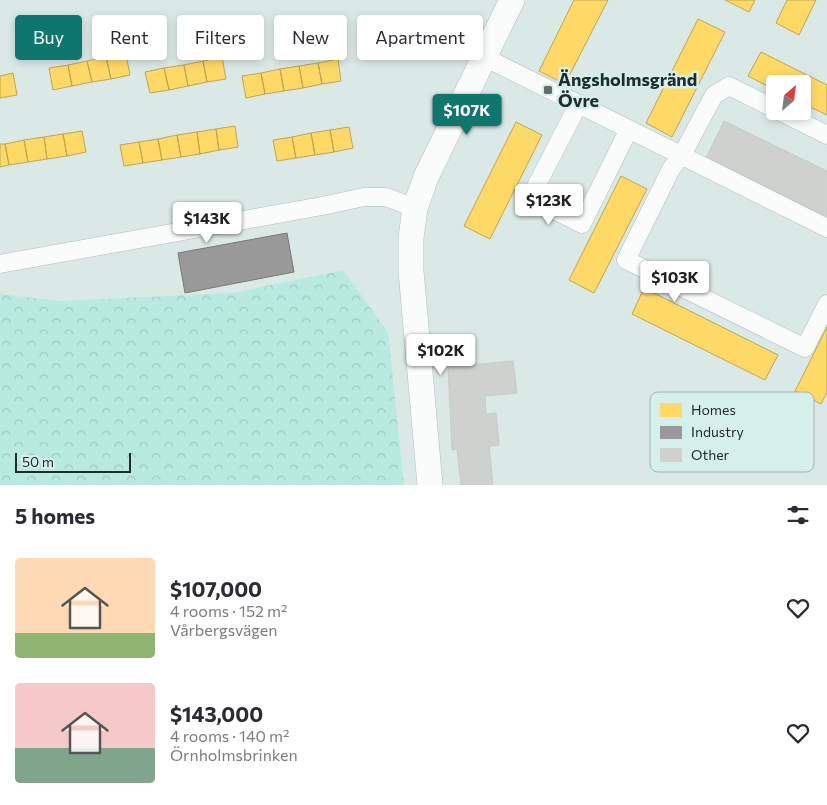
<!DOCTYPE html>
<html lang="en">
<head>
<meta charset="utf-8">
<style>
  body { margin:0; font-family:Commissioner,sans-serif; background:#f2f2f3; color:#2b2b33; height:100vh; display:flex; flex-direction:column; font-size:19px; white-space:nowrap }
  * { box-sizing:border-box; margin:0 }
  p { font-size:16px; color:#7c7c81 }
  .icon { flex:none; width:28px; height:28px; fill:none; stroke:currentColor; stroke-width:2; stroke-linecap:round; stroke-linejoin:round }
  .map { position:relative; height:485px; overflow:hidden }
  .drawer { display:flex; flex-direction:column; background:#fff; flex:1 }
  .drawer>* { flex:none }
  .hud { position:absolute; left:15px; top:15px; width:500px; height:45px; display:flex; gap:10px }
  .needle { width:32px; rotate:28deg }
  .controls { position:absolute; left:766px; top:75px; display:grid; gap:10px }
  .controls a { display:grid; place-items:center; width:45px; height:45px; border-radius:5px; background:#fff; box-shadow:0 2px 8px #0003; font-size:25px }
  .scale { position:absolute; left:15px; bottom:12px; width:116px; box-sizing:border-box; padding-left:5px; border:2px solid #222c2a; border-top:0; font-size:14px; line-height:18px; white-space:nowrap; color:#222c2a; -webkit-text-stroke:4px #d5efea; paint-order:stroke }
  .price { position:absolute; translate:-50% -42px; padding:0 11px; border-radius:5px; background:#fff; color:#222; font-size:16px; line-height:32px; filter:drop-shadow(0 1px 2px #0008) }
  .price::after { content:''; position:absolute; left:50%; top:30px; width:15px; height:11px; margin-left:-8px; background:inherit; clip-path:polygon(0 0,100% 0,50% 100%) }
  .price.active { background:#0f766e; color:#fff }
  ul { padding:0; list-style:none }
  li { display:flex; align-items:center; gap:15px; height:125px; padding:0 15px }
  li span { display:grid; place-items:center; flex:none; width:140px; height:100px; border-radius:5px; color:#555 }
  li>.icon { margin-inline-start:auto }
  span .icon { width:60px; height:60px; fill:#fffc; stroke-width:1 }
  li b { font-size:21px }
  h2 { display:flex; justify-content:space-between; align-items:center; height:60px; padding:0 15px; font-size:21px }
  .chip { padding:0 18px; border-radius:5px; background:#fff; box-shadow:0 2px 8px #0003; font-size:18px; line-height:45px }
  .chip.active { background:#0f766e; color:#fff }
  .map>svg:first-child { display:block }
  .forest { fill:url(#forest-crowns) }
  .homes { fill:#ffd966; stroke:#bda554 }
  .industry { fill:#999; stroke:#757878 }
  .building { fill:#cfd1ce; stroke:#c8cac7 }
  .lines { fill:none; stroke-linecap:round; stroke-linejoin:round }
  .street-casing { stroke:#b1bcb9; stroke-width:19 }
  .secondary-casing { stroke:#b1bcb9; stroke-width:26 }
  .street { stroke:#fafcfb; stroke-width:18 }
  .secondary { stroke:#fafcfb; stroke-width:25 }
  .poi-dot { fill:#636e6c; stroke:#d5efea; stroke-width:2 }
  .labels { text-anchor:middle; stroke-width:5; stroke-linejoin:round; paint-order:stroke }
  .poi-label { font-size:18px; font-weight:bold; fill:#222c2a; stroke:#d5efea; text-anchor:start }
  .key { fill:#d5efea; stroke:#9fb4b0; stroke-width:1 }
  .key-label { font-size:14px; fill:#222c2a }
</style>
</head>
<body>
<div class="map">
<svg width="827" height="485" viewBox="0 0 827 485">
  <defs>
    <pattern id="forest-crowns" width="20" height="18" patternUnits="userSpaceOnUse" patternTransform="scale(1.25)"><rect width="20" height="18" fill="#b8eae0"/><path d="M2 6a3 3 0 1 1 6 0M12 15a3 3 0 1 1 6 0" fill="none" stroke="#9ec9c0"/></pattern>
  </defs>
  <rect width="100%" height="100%" fill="#dbe9e6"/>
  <!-- forest -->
  <path class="forest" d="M343 270 388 332 404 485H0V294L59 301 233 293Z"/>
  <!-- homes -->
  <path class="homes" d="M574 0H608L565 84 539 71Z
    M725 0H755L749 12Z
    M787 0H816L799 35 776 23Z
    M698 19 725 32 672 137 646 123Z
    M761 52 827 85V115L802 103V84H775V90L748 76Z
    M126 54 130 75 111 79 106 57Z
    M106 57 111 79 92 82 87 61Z
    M222 57 226 79 207 82 203 61Z
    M338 59 341 81 322 84 318 63Z
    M87 61 92 82 72 86 68 65Z
    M203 61 207 82 188 86 184 65Z
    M318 63 322 84 303 88 299 66Z
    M68 65 72 86 53 90 49 68Z
    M184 65 188 86 169 90 164 68Z
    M299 66 303 88 284 91 280 69Z
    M164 68 169 90 150 93 145 72Z
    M280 69 284 91 265 94 261 73Z
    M13 73 17 95 0 98V76Z
    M261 73 265 94 246 98 242 76Z
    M516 122 542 135 490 239 464 226Z
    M235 126 238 147 219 150 216 129Z
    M349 127 353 148 334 152 330 130Z
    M216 129 219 150 200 154 197 132Z
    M330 130 334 152 315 155 311 133Z
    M82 131 86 152 67 156 63 134Z
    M197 132 200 154 181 157 177 135Z
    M311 133 315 155 296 158 292 137Z
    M63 134 67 156 47 159 44 137Z
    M177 135 181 157 162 160 158 139Z
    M44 137 47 159 28 162 24 140Z
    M292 137 296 158 277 161 273 140Z
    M158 139 162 160 143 163 139 142Z
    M24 140 28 162 9 165 5 144Z
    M139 142 143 163 124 166 120 145Z
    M0 144H5L9 165 0 167Z
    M621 176 647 189 594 293 569 280Z
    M644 288 778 355 765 380 632 314Z
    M827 327V392L821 404 795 391Z"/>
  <!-- industry -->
  <path class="industry" d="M287 233 294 272 185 293 178 253Z"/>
  <!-- building -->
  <path class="building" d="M724 121 827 171V217L706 158Z
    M513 361 517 393 485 396 486 414 496 413 499 445 489 446 493 485H461L457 449 452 450 448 367Z"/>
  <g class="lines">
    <defs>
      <path id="street" d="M484 57 827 228
        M578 105 530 198 582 224 629 129
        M775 109 729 86 714 95 682 155 671 169 626 260 805 348 827 304
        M779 111 827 135
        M0 264 322 206 364 197H386L415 208"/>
      <path id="secondary" d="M430 485 411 271V238L415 208 426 177 512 0"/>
    </defs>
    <!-- street casing -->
    <use href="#street" class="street-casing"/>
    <!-- secondary casing -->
    <use href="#secondary" class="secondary-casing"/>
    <!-- street -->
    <use href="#street" class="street"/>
    <!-- secondary -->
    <use href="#secondary" class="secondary"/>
  </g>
  <!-- markers -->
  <rect class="poi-dot" x="543" y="85" width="10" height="10" rx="2.5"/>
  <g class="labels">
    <!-- poi labels -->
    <g class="poi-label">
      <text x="558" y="86">Ängsholmsgränd<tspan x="558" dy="21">Övre</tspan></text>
    </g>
  </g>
  <!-- legend -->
  <rect x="650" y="392" width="164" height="80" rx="8" class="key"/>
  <rect x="660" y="403" width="22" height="14" fill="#ffd966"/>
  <rect x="660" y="426" width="22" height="13" fill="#999"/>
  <rect x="660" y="448" width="22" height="14" fill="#cfd1ce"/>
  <g class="key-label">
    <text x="691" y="415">Homes</text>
    <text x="691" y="437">Industry</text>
    <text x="691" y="460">Other</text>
  </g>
</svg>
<div class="controls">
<a><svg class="needle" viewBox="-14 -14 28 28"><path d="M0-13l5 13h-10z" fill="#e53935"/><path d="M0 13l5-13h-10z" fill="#7c7c81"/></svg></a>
</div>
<div class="scale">50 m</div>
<b class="price active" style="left:467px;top:136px">$107K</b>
<b class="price" style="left:549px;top:226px">$123K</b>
<b class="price" style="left:207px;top:244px">$143K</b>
<b class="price" style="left:675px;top:303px">$103K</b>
<b class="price" style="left:441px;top:376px">$102K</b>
<div class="hud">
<a class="chip active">Buy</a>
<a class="chip">Rent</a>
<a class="chip">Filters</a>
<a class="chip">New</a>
<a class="chip">Apartment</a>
</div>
</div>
<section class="drawer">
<h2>5 homes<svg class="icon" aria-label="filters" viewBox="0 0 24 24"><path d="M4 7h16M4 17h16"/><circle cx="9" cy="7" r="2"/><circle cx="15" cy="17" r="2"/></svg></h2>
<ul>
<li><span style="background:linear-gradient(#ffd9b3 75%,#8fb573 0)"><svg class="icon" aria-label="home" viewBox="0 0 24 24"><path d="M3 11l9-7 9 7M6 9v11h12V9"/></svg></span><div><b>$107,000</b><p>4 rooms · 152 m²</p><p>Vårbergsvägen</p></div><svg class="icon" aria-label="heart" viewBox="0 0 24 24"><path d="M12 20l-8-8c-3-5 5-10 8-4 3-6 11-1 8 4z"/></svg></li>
<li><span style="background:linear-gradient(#f6c9c9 65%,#7fa58c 0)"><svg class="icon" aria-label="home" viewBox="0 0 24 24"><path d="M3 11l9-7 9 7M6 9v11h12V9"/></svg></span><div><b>$143,000</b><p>4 rooms · 140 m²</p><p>Örnholmsbrinken</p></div><svg class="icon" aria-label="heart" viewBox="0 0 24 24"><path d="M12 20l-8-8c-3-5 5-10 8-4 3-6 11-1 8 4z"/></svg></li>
</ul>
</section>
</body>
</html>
